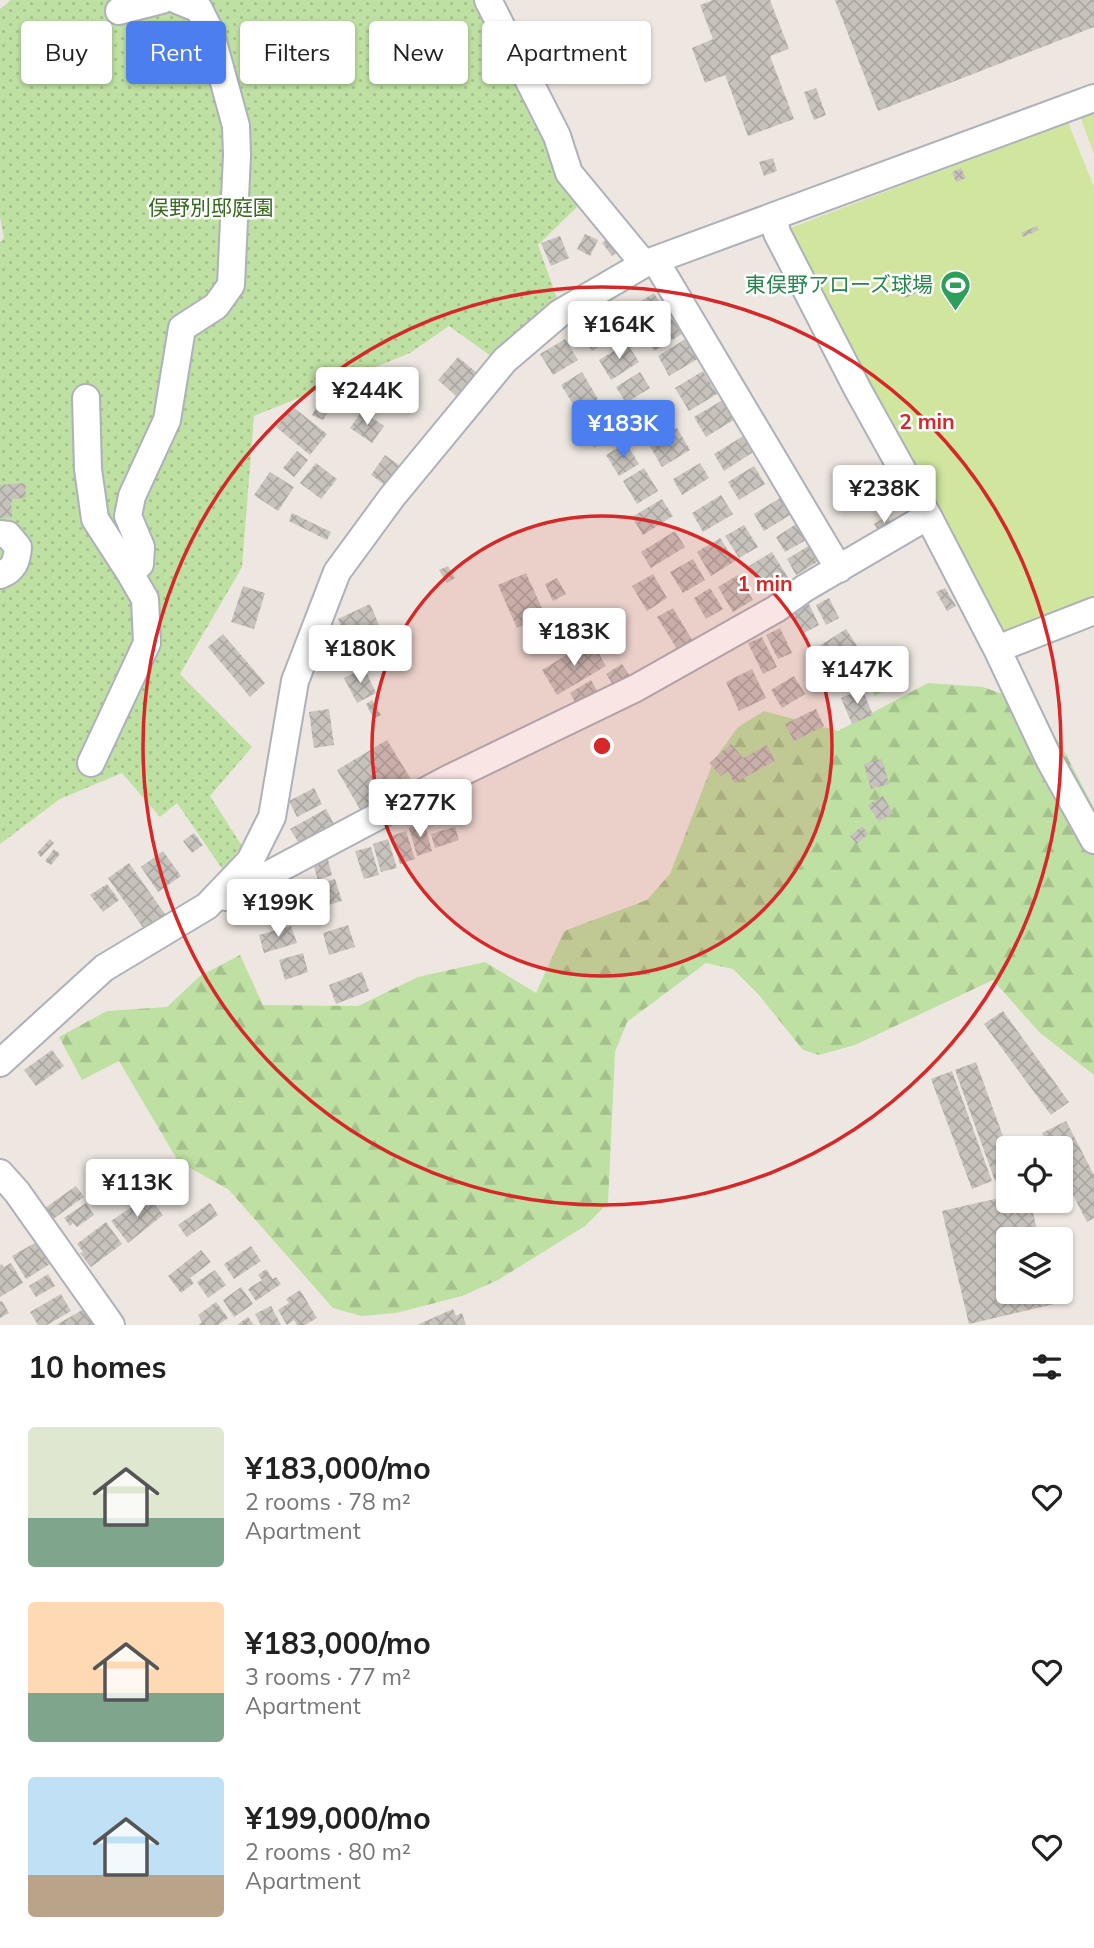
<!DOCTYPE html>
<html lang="en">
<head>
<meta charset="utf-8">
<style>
  body { margin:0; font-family:Mulish,"Noto Sans JP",sans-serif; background:#f6f6f6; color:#222; height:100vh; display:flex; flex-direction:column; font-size:26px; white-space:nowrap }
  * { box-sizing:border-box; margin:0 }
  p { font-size:23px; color:#767676 }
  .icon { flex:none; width:38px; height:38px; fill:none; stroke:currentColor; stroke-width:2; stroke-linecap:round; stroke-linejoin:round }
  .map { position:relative; height:1325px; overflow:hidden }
  .panel { display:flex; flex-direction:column; background:#fff; flex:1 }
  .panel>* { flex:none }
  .top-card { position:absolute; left:21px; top:21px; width:700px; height:63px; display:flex; gap:14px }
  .controls { position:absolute; left:996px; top:1136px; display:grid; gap:14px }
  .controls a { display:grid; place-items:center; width:77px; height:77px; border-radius:7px; background:#fff; box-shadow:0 2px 5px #0004; font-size:35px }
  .price { position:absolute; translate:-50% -60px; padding:0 16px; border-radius:7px; background:#fff; color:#222; font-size:23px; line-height:46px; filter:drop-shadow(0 2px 4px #0008) }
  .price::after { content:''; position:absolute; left:50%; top:42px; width:21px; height:16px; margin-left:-10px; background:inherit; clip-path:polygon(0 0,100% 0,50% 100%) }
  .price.selected { background:#4d7eef; color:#fff }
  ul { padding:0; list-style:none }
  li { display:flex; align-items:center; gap:21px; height:175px; padding:0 28px }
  li span { display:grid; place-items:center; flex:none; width:196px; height:140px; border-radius:7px; color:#555 }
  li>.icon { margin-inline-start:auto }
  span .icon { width:84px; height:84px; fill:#fffc; stroke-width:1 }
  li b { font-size:30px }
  h2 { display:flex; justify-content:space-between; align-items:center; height:84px; padding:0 28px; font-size:30px }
  .tag { padding:0 24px; border-radius:7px; background:#fff; box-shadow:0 2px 5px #0004; font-size:24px; line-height:63px }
  .tag.selected { background:#4d7eef; color:#fff }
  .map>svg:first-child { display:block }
  .forest { fill:url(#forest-firs) }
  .park { fill:url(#park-dots) }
  .pitch { fill:#d0e69f }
  .building { fill:url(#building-cross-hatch) }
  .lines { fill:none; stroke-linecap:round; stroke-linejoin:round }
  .minor-casing { stroke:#aeb1b9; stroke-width:30 }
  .minor { stroke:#fff; stroke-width:26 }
  .ring { fill:none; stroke:#d62828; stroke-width:3.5 }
  .labels { text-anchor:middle; stroke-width:5; stroke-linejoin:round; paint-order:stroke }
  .park-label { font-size:21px; fill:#376820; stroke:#fff }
  .leisure-label { font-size:21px; fill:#27864d; stroke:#fff; text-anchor:end }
  .centre { fill:#d62828; stroke:#fff; stroke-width:3.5 }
  .ring-label { font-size:21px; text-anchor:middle; font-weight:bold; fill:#d62828; stroke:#fff; stroke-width:5; stroke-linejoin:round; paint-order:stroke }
</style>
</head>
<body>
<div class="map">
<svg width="1094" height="1325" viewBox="0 0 1094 1325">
  <defs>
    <pattern id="forest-firs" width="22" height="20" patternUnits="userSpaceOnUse" patternTransform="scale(1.75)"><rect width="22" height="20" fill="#bee0a2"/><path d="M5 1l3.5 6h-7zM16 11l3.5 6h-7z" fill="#a4c08c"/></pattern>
    <pattern id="park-dots" width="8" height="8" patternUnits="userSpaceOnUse" patternTransform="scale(1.75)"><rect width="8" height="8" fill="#bee0a2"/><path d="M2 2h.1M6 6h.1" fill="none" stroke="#a4c08c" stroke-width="1.8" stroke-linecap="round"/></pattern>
    <pattern id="building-cross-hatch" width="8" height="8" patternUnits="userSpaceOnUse" patternTransform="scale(1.75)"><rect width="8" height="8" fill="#c7c2bc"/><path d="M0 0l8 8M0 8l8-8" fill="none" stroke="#aba7a2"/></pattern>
  </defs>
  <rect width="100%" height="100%" fill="#eee7e1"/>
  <!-- forest -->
  <path class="forest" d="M928 683 983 687 1031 704 1061 745 1094 808V1075L1039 1032 993 980 855 1045 819 1055 803 1050 759 995 733 969 706 963 627 1022 615 1052 608 1203 585 1226 498 1280 462 1296 396 1313 361 1316 333 1308 229 1190 178 1161 119 1061 82 1080 59 1037 107 1011 167 1007 200 976 240 955 263 1005 358 1006 418 977 485 962 536 993 564 931 647 900 670 874 714 760 738 727 764 711 838 731Z"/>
  <!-- park -->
  <path class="park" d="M11 0H475L584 200 538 245 557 298 491 356 449 326 410 353 254 416 242 567 180 674 252 747 210 796 242 846 223 870 177 803 160 817 122 773 60 799 0 844V242L4 238 0 217V9Z
    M874 655 894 685 875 696 856 666Z"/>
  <!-- pitch -->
  <path class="pitch" d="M1094 111V154L1080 116Z
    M1068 122 1094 187V611L997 649 777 233Z"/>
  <!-- building -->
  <path class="building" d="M713 0H770L789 49 770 56 794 119 748 136 725 75 705 83 692 48 713 39 700 5Z
    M835 0H1094V27L878 111Z
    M816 88 826 115 814 120 804 92Z
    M773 158 777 171 764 176 759 162Z
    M961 168 966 178 956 182 952 172Z
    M1037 226 1039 230 1023 237 1021 233Z
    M585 234 598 240 590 256 577 249Z
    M560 236 569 258 551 266 541 243Z
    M612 236 622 248 612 256 602 243Z
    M909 273 917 293 905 298 896 278Z
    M654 293 664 309 640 324 630 308Z
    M669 314 682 334 654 351 642 331Z
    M609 315 620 334 592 351 580 333Z
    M687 338 699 358 669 376 658 356Z
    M565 339 578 360 553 375 540 354Z
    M627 343 639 362 611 380 599 360Z
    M458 357 477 373 456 396 438 380Z
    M703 371 717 394 689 411 675 388Z
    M582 372 598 399 578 412 561 385Z
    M640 372 650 388 626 403 616 387Z
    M359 384 363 387 356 399 351 395Z
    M341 389 346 398 331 406 326 398Z
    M726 398 738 417 706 437 694 417Z
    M659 400 672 421 645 437 632 417Z
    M318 404 329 410 323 420 312 415Z
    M293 407 327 434 310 455 276 427Z
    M362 411 384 426 372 443 350 428Z
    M612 415 622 431 594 448 584 432Z
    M677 428 690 450 662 467 649 445Z
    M748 433 758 449 724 471 714 454Z
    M626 443 639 464 619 476 606 455Z
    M297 451 308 460 294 477 283 468Z
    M385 455 399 465 385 485 371 475Z
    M316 463 337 479 321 499 300 483Z
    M700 463 709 478 682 495 673 479Z
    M754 466 765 484 739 500 728 482Z
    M644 468 658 491 637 504 623 481Z
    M270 472 294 487 278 511 254 495Z
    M25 483 26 498 11 499 12 517 0 518V485Z
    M721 495 733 514 703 532 692 513Z
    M780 498 790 515 764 531 754 514Z
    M662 499 673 516 643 535 632 517Z
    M292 513 331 532 327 540 289 521Z
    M887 516 893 527 881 534 874 524Z
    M796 524 806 540 785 552 776 537Z
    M744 525 758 547 739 558 725 536Z
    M675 531 685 547 651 568 641 552Z
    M720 538 735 561 711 576 697 552Z
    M810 545 819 561 796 575 787 559Z
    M772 552 789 579 766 593 749 566Z
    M693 559 705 580 683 593 670 572Z
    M448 566 455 578 447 583 439 570Z
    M526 573 545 615 517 628 498 585Z
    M653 574 667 598 647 611 632 586Z
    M738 575 753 600 733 612 718 587Z
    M557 578 566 594 553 601 545 584Z
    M243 586 265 593 254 629 231 622Z
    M710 588 723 609 706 619 694 598Z
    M945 588 956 606 947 611 936 592Z
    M829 598 839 618 826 625 816 605Z
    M370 604 379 625 347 639 338 619Z
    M809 604 819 625 802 634 792 613Z
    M673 608 692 640 677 649 657 617Z
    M780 628 792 653 778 659 766 635Z
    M336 629 345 646 332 653 323 635Z
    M846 629 859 649 829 668 816 648Z
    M223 634 265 683 250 697 208 647Z
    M762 637 777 667 763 674 748 643Z
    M591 640 606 666 557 695 542 670Z
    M622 664 630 676 614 686 606 674Z
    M364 668 376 693 357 703 344 678Z
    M752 669 766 698 739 711 726 682Z
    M794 676 805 694 782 708 771 690Z
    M591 680 598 692 577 705 570 693Z
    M862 689 873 715 852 724 841 698Z
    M372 700 381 715 374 719 366 704Z
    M329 709 334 745 314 748 309 712Z
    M816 709 824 726 794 741 785 724Z
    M387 740 412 781 361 811 337 770Z
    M731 744 743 758 767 745 775 761 734 783 728 771 721 776 709 763Z
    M882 759 889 784 871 789 864 764Z
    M314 788 322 804 297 817 289 801Z
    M883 796 893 813 879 822 868 805Z
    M449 799 455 817 434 824 428 805Z
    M326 809 335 826 300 845 290 829Z
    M424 823 432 851 417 856 409 828Z
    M862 826 868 834 857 844 850 836Z
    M455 827 459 840 435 848 431 834Z
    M406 831 415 859 400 864 391 836Z
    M194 833 203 845 192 853 183 841Z
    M50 839 54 843 41 857 37 853Z
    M388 839 397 868 381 872 373 844Z
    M371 847 379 875 364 879 355 851Z
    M54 849 60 854 51 865 45 861Z
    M163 851 181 876 158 892 141 867Z
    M327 856 332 875 318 880 312 861Z
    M129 863 165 914 144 929 108 878Z
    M335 879 342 901 315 909 309 887Z
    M107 884 119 900 103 912 90 895Z
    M348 925 355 947 329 955 323 933Z
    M291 926 297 943 264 953 259 935Z
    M303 953 308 972 285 980 279 960Z
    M362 972 369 991 336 1004 329 985Z
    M1003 1011 1069 1102 1051 1115 984 1024Z
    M52 1050 64 1066 36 1086 24 1070Z
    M976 1062 1008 1150V1176L995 1181 955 1070Z
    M952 1071 992 1181 972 1189 931 1079Z
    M1066 1121 1094 1175V1218L1087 1222 1060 1170V1148H1049L1042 1133Z
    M76 1186 84 1197 53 1219 45 1208Z
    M148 1196 163 1215 128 1243 111 1221Z
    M1008 1196V1200H1030L1039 1239H1008V1292H1052L1054 1304 969 1324 942 1211Z
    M86 1203 94 1215 77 1227 73 1223 70 1226 64 1218Z
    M210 1203 218 1215 187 1237 178 1225Z
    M106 1222 122 1244 91 1267 80 1253 83 1252 77 1244Z
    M40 1240 53 1262 26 1279 12 1256Z
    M251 1246 261 1261 234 1279 224 1264Z
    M201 1250 211 1262 190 1278 194 1283 181 1293 168 1276Z
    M11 1263 23 1283 0 1297V1265L2 1264 4 1267Z
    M266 1269 273 1279 276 1277 281 1284 256 1301 248 1289 262 1280 258 1275Z
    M215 1270 226 1285 208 1298 197 1282Z
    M48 1274 55 1286 36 1297 29 1286Z
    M241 1287 253 1304 234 1317 223 1300Z
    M300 1290 317 1318 305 1325H297L294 1320 287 1325 278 1310 289 1303 286 1299Z
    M61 1294 71 1311 47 1325H38L30 1312Z
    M2 1301 9 1313 0 1318V1302Z
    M216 1302 228 1318 218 1325H198L202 1322 198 1315Z
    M271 1306 281 1325H261L255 1314Z
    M84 1309 96 1325H56Z
    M453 1309 456 1316 462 1313 466 1325H417Z
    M248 1317 254 1325H237Z"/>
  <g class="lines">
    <defs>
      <path id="minor" d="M488 0 557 136 569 173 644 264
        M119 11 162 0
        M774 218 777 233 858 390 928 516 997 649 1050 761 1094 840
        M655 260 839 569
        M86 398 88 469 95 519 130 573 140 564 141 547 128 516 132 496 167 420 182 328 216 306 231 285 237 155 236 126 210 31 199 9 177 0
        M0 534 8 535 18 547C17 561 14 570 0 575
        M997 649 1094 611
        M91 763 147 643 145 599 130 573
        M226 897 448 779 636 688 776 609 805 588 928 516
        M0 1063 104 968 207 906 250 861 272 817 295 681 337 572 392 497 505 360 560 313 644 264 1094 98
        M0 1173 17 1192 111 1325"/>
    </defs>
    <!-- minor casing -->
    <use href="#minor" class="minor-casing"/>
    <!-- minor -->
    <use href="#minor" class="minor"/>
  </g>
  <!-- distance rings -->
  <circle cx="602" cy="746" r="230" fill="#d62828" fill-opacity=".12"/>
  <g class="ring">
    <circle cx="602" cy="746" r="230"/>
    <circle cx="602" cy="746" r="459"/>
  </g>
  <!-- icons -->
  <defs>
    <symbol id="stadium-pin" viewBox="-11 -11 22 30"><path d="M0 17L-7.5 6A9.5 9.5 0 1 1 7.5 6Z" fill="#2e9e5b" stroke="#fff"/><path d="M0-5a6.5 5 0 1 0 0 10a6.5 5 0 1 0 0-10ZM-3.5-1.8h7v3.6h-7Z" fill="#fff"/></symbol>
  </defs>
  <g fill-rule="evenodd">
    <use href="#stadium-pin" x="938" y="268" width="35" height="47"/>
  </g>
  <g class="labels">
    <!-- park labels -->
    <g class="park-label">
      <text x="211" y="215">俣野別邸庭園</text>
    </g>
    <!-- leisure labels -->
    <g class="leisure-label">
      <text x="933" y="292">東俣野アローズ球場</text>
    </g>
  </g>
  <circle cx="602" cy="746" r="10" class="centre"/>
  <g class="ring-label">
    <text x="927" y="429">2 min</text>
    <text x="765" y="591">1 min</text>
  </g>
</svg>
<div class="controls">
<a><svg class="icon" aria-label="locate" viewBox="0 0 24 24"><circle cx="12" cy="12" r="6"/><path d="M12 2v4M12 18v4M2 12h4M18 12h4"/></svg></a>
<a><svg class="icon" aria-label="layers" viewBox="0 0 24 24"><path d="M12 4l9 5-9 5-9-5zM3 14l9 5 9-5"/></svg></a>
</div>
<b class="price" style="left:619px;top:361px">¥164K</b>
<b class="price" style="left:367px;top:427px">¥244K</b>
<b class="price selected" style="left:623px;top:460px">¥183K</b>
<b class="price" style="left:884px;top:525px">¥238K</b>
<b class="price" style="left:574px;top:668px">¥183K</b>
<b class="price" style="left:360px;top:685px">¥180K</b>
<b class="price" style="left:857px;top:706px">¥147K</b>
<b class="price" style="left:420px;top:839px">¥277K</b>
<b class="price" style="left:278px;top:939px">¥199K</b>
<b class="price" style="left:137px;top:1219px">¥113K</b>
<div class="top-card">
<a class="tag">Buy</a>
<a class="tag selected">Rent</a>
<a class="tag">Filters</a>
<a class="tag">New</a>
<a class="tag">Apartment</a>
</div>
</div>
<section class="panel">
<h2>10 homes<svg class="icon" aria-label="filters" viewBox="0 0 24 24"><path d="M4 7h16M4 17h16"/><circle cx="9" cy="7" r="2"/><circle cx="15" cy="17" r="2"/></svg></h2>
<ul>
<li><span style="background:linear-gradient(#dfe7d0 65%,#7fa58c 0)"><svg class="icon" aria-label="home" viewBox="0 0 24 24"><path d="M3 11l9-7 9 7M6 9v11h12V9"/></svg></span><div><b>¥183,000/mo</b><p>2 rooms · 78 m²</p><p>Apartment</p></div><svg class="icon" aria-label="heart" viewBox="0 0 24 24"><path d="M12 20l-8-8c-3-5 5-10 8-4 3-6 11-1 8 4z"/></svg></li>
<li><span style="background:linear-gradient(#ffd9b3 65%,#7fa58c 0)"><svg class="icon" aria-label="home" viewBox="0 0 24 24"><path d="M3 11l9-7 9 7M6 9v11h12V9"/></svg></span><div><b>¥183,000/mo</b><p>3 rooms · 77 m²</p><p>Apartment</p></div><svg class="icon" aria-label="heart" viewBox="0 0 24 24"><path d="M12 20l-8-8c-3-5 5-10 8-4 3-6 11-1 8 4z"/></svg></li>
<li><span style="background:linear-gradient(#bfe0f5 70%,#b9a48a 0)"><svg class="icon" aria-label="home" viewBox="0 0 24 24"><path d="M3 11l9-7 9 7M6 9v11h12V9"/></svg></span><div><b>¥199,000/mo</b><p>2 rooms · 80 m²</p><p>Apartment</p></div><svg class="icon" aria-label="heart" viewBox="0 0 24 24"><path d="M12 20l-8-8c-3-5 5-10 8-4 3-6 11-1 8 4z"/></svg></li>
</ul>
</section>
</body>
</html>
